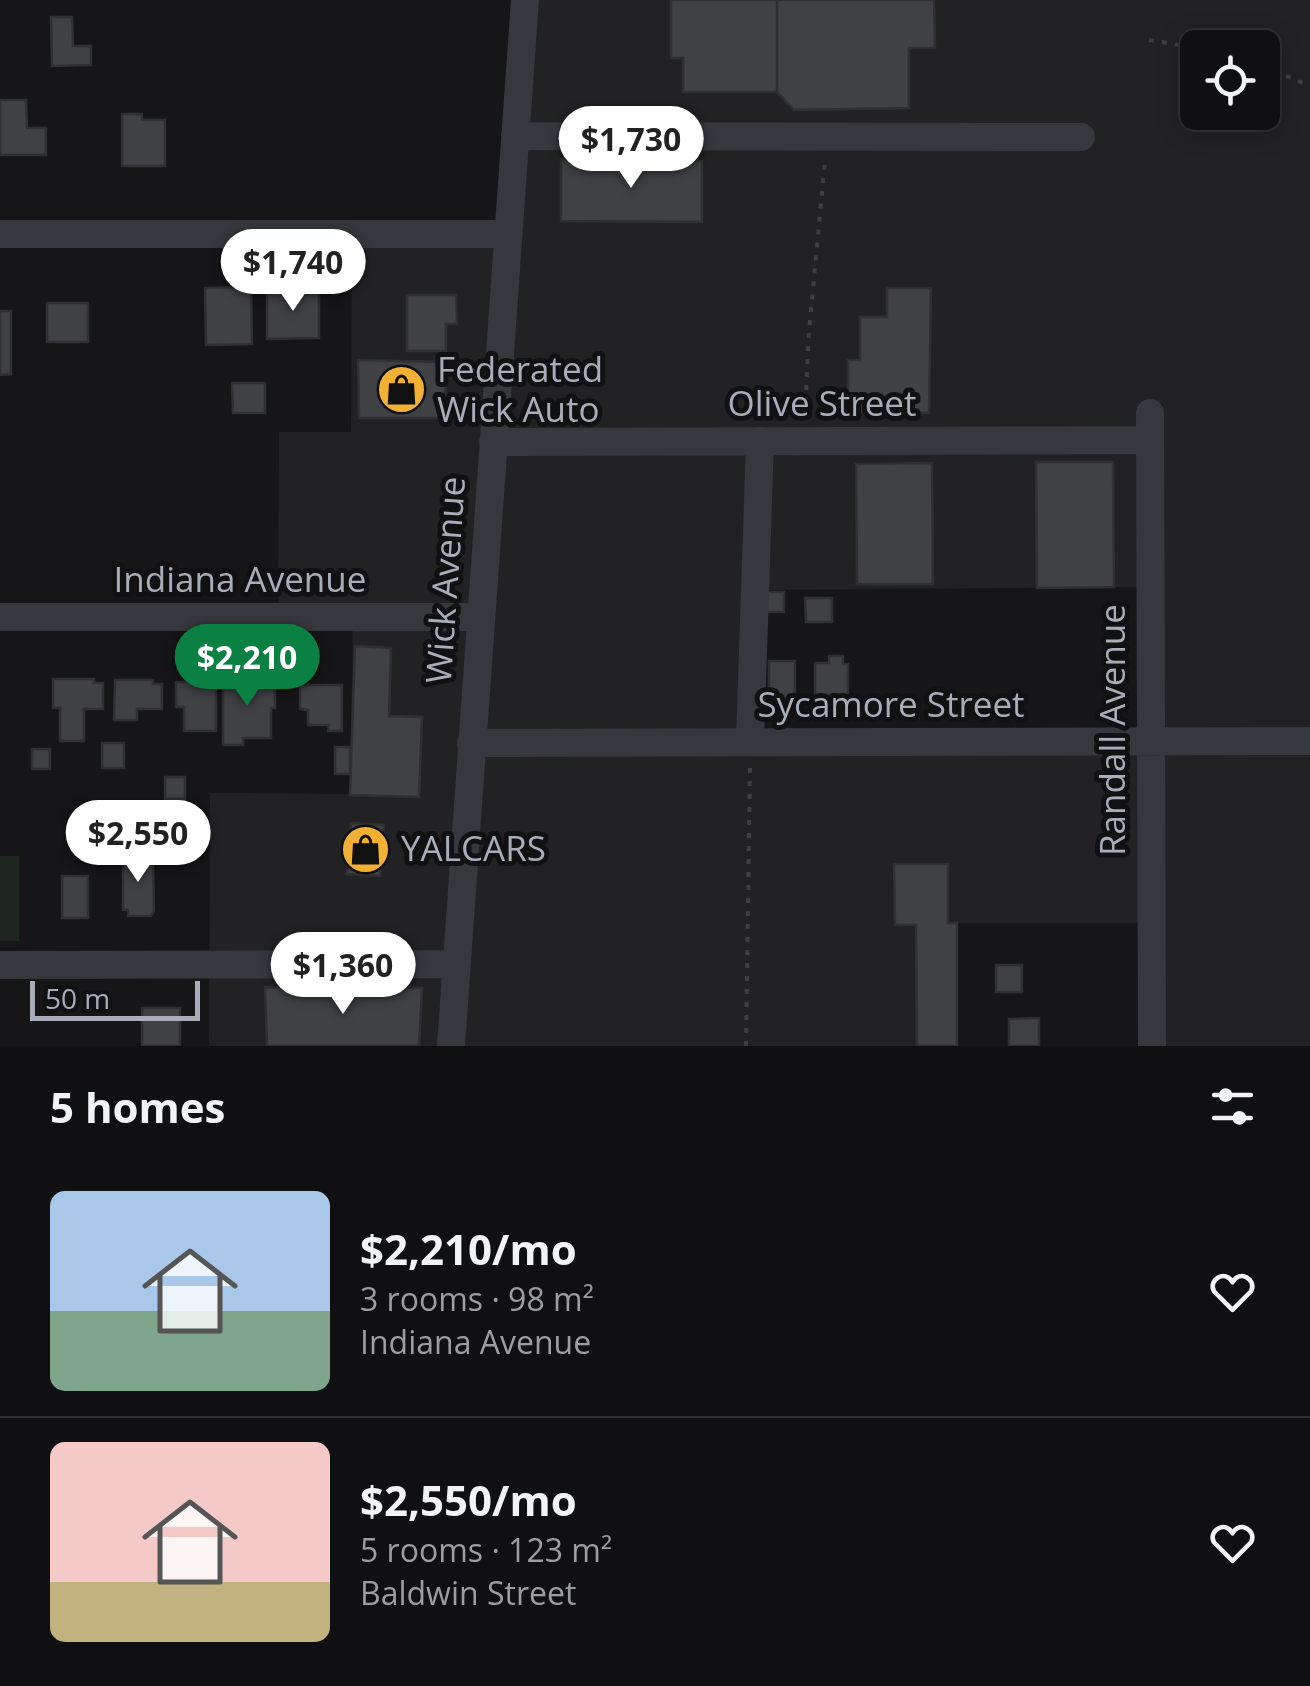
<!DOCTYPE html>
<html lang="en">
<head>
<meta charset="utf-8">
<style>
  body { margin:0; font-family:"Open Sans",sans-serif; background:#19191b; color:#f1f3f6; height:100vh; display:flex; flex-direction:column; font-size:38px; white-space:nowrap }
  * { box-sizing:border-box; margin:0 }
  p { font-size:32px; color:#9c9d9f }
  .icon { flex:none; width:55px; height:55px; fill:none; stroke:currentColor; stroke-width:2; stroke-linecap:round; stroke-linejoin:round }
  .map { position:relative; height:1046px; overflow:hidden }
  .side { display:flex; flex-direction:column; background:#101012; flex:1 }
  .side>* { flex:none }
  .controls { position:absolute; left:1180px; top:30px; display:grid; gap:20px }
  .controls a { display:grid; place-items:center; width:100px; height:100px; border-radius:15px; background:#101012; box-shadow:0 5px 25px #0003,0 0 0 2px #303032; font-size:50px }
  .scale { position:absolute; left:30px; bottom:25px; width:170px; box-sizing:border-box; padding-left:10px; border:5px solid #a8adb8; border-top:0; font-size:28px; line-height:35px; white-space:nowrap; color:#a8adb8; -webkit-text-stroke:8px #111113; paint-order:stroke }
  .price { position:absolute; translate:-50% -85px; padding:0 22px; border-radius:35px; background:#fff; color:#222; font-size:32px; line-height:65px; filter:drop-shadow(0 2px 5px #0008) }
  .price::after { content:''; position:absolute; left:50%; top:60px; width:30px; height:22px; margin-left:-15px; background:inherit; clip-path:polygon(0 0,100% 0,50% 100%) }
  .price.on { background:#0b8043; color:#fff }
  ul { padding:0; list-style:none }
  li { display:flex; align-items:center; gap:30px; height:250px; padding:0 50px }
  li+li { border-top:2px solid #303032 }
  li span { display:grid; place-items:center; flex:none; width:280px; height:200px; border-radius:15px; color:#555 }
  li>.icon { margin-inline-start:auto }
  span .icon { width:120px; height:120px; fill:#fffc; stroke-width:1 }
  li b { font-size:42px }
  h2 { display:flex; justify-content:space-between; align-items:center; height:120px; padding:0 50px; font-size:42px }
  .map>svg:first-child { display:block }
  .built { fill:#222225; fill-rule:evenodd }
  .green { fill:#1e261f }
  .building { fill:#404145; stroke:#303034; stroke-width:2.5 }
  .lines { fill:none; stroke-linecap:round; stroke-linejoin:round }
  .path { stroke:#3d3f44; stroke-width:4; stroke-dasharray:5 8; stroke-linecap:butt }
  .minor { stroke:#37383d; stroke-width:28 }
  .labels { text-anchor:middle; stroke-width:10; stroke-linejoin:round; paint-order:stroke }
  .poi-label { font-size:35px; fill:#a8adb8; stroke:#111113; text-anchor:start }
  .street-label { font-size:35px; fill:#a8adb8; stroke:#111113 }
</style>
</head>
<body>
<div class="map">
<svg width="1310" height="1046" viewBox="0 0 1310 1046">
  <rect width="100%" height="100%" fill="#161618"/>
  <!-- built -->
  <path class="built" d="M525 0H1310V1046H1152L1151 923H958L957 1046H209L210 793 350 794 353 618 278 617 279 432H351L352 234H507ZM1198 48H1262V112H1198ZM1150 587V742H744L746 590Z"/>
  <!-- green -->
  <path class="green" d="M0 856H19V941H0Z"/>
  <!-- building -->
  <path class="building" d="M671 0H777V92H683V58H671Z
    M777 0H934L935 48H909V108L794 110 777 92Z
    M51 17H72L73 46H91V65L52 66Z
    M0 100H26L27 128H46V155H0Z
    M122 114H142V120H165V166H122Z
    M561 159 702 161V222L561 221Z
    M251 287 252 344 206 345 205 288Z
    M887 288H931L929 413 848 412V360H860V317H887Z
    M267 290H319V338L267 339Z
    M407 295H456L457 324H446V351H407Z
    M47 303H88V342H47Z
    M0 311H11V374L0 375Z
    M358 360 445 362 446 418H359Z
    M232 383H265V413H233Z
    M1036 462H1113L1114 587 1037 588Z
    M932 463 933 584H857L856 464Z
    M762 592H784V612H761Z
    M805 598H832V622H806Z
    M355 646 391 648 389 716 422 717 419 797 350 795Z
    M829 656H843V664H848V699H815V663H829Z
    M769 661H795V701H769Z
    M185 678H216V731H184V707H176V682H185Z
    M223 678 271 679 270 685H275V708H271V738H243V745H223Z
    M53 679H94V683H103V709H84V741H60V708H53Z
    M115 680H153V684H162V709H137V720H114Z
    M300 685H342V731H328L329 725H308V710L300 709Z
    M102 743H124V768H102Z
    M335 747H350V774H335Z
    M32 749H50V769H32Z
    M165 777H185V799H165Z
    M351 823 384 825 380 876 347 874Z
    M123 855H153L154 911 151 916H128V910H123Z
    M894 864H948V923H957V1046H917L916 925H895Z
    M62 876H88V918H62Z
    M996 965H1022V992H996Z
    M265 987 422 988 419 1046H267Z
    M142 1008H180V1046H142Z
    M1039 1018V1046H1009V1019Z"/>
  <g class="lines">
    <!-- path -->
    <path class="path" d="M1149 40 1198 48
      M1262 66 1310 86
      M805 416 809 331 825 161
      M746 1046 750 767"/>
    <!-- minor -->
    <path class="minor" d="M515 136 1081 137
      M0 234H507
      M1150 413 1152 1046
      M493 442 1150 440
      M0 617H480
      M750 742 760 441
      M471 743 1310 741
      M0 965 456 964
      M451 1046 525 0"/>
  </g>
  <!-- icons -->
  <defs>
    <symbol id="shop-disc" viewBox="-11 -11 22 22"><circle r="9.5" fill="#f2b134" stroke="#111113"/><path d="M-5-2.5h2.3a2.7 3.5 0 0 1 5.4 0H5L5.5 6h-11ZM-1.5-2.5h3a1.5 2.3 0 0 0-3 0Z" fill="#111"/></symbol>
  </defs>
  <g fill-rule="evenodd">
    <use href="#shop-disc" x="374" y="362" width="55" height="55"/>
    <use href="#shop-disc" x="338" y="822" width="55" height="55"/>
  </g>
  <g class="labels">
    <!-- poi labels -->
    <g class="poi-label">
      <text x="437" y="382">Federated<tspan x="437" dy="40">Wick Auto</tspan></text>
      <text x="401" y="861">YALCARS</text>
    </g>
    <!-- street labels -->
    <g class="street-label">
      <text x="822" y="416">Olive Street</text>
      <text x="240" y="592">Indiana Avenue</text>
      <text transform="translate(446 580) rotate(-86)" y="12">Wick Avenue</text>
      <text x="891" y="717">Sycamore Street</text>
      <text transform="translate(1113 730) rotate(-90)" y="12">Randall Avenue</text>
    </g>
  </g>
</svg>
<div class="controls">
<a><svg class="icon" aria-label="locate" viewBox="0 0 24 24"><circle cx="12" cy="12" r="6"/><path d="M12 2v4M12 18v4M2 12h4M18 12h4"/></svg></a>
</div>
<div class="scale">50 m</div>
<b class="price" style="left:631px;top:191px">$1,730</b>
<b class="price" style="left:293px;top:314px">$1,740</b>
<b class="price on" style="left:247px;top:709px">$2,210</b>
<b class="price" style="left:138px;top:885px">$2,550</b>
<b class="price" style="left:343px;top:1017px">$1,360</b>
</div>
<section class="side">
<h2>5 homes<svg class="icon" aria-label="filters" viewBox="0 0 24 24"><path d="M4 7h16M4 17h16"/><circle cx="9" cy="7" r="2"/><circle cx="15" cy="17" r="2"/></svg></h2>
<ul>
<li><span style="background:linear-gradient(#a9c7e8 60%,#7fa58c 0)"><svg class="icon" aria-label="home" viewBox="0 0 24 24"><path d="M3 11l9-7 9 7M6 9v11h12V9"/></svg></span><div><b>$2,210/mo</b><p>3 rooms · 98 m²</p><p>Indiana Avenue</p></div><svg class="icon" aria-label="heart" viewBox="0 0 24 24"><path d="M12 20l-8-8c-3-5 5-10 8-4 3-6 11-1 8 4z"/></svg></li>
<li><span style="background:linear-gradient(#f6c9c9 70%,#c2b280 0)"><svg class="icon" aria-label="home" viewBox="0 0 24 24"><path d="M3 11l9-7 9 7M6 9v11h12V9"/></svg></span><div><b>$2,550/mo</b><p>5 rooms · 123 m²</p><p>Baldwin Street</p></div><svg class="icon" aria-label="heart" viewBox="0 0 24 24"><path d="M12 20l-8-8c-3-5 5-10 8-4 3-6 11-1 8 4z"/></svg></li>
</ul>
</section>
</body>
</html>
